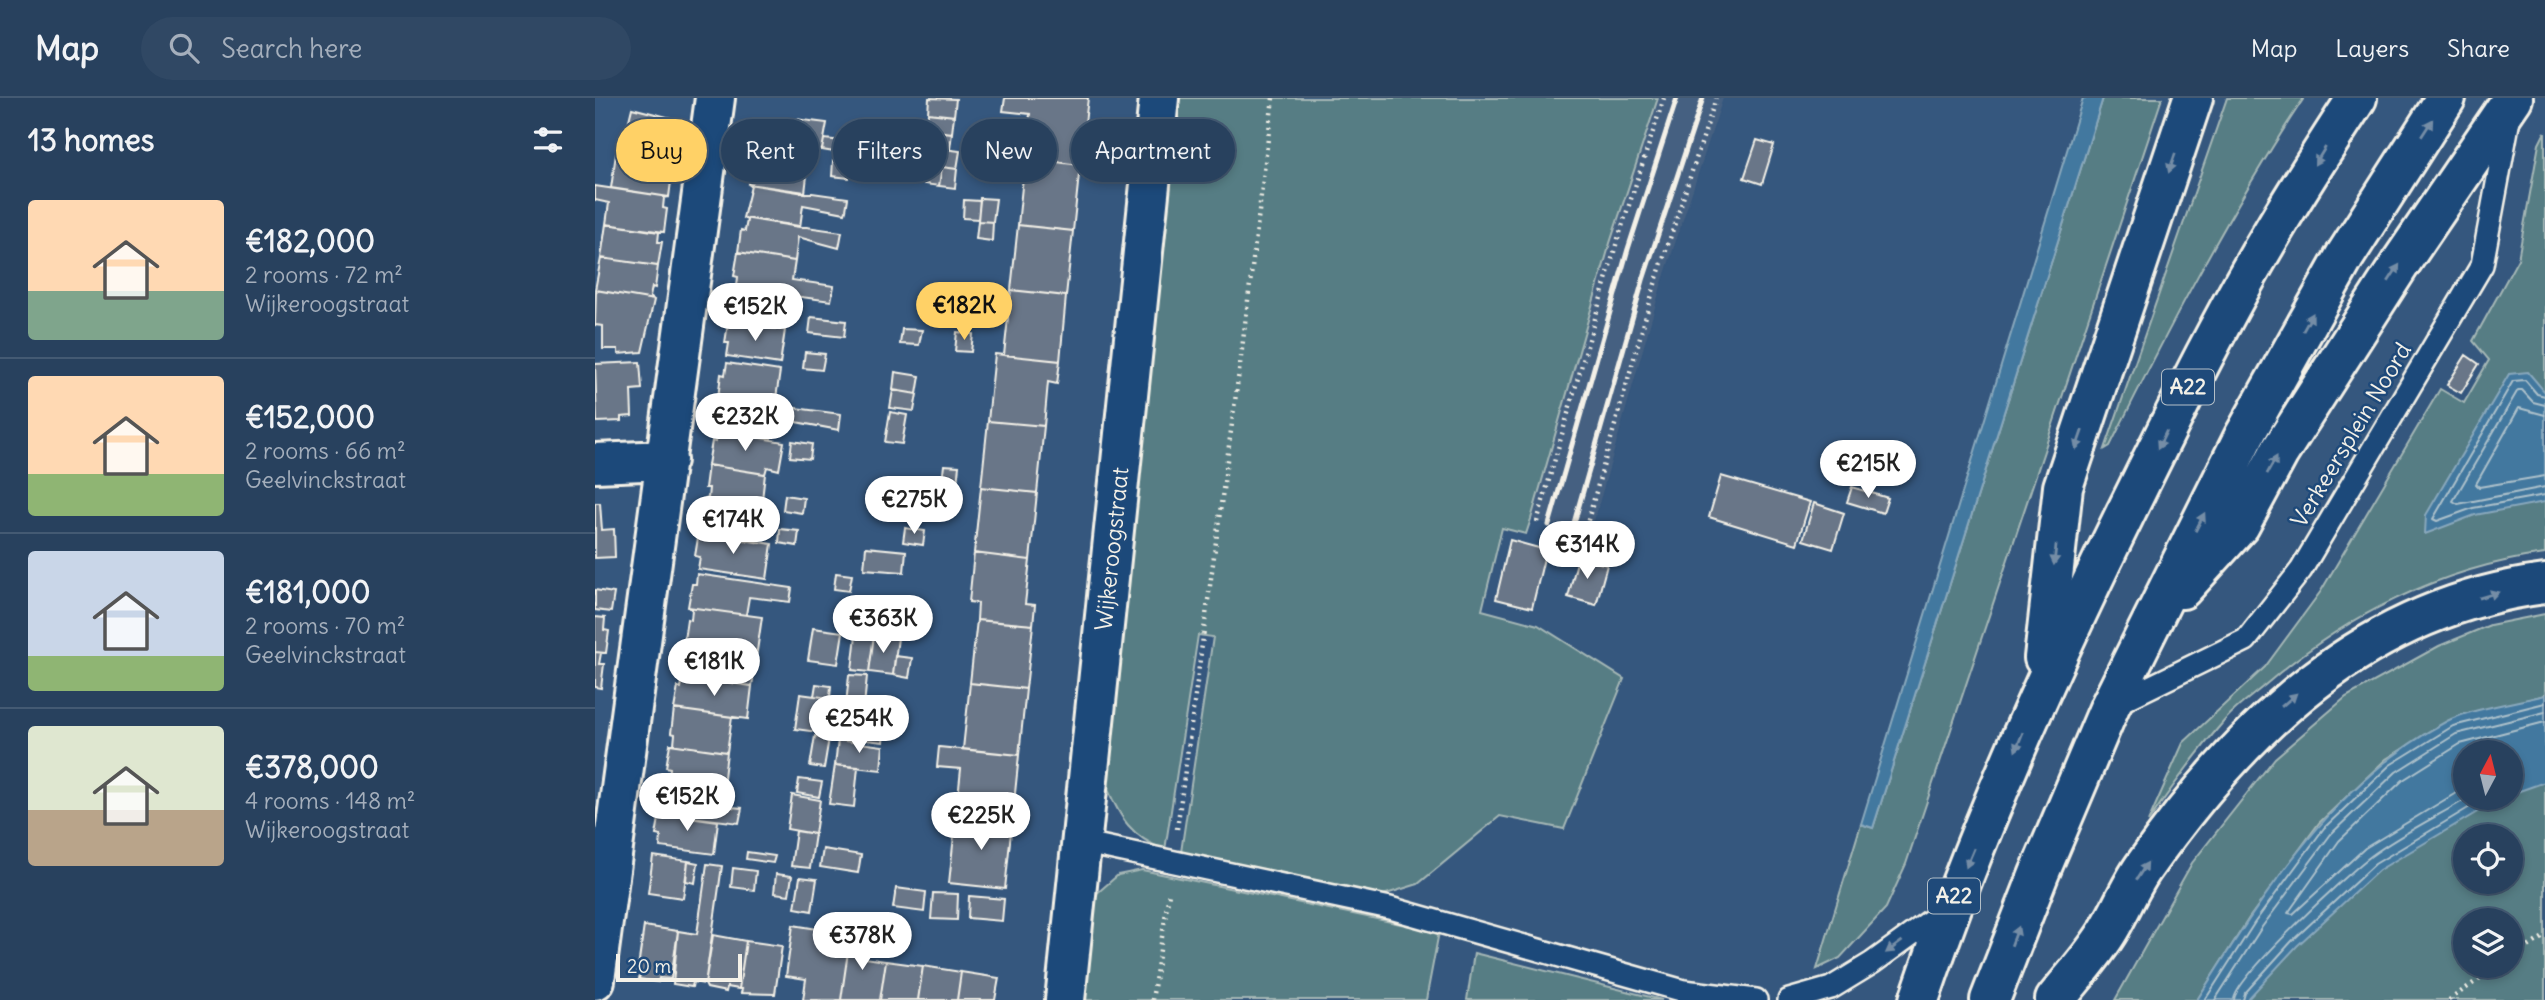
<!DOCTYPE html>
<html lang="en">
<head>
<meta charset="utf-8">
<style>
  body { margin:0; font-family:Delius,sans-serif; background:#304864; color:#f1f3f6; height:100vh; display:flex; flex-direction:column; font-size:26px; white-space:nowrap }
  * { box-sizing:border-box; margin:0 }
  p { font-size:23px; color:#a5afbc }
  .icon { flex:none; width:38px; height:38px; fill:none; stroke:currentColor; stroke-width:2; stroke-linecap:round; stroke-linejoin:round }
  .map { position:relative; flex:1; overflow:hidden }
  .panel { display:flex; flex-direction:column; background:#28415e; width:595px }
  .panel>* { flex:none }
  .top-card { position:absolute; left:21px; top:21px; width:665px; height:63px; display:flex; gap:14px }
  .needle { width:46px; rotate:7deg }
  .controls { position:absolute; left:1858px; top:642px; display:grid; gap:14px }
  .controls a { display:grid; place-items:center; width:70px; height:70px; border-radius:50%; background:#28415e; box-shadow:0 4px 10px #0003,0 0 0 2px #445a73; font-size:35px }
  .scale { position:absolute; left:21px; bottom:18px; width:126px; box-sizing:border-box; padding-left:7px; border:4px solid #f4f1e8; border-top:0; font-size:19px; line-height:24px; white-space:nowrap; color:#f4f1e8; -webkit-text-stroke:5px #1f4a7a; paint-order:stroke }
  .price { position:absolute; translate:-50% -60px; padding:0 16px; border-radius:24px; background:#fff; color:#222; font-size:23px; line-height:46px; filter:drop-shadow(0 2px 4px #0008) }
  .price::after { content:''; position:absolute; left:50%; top:42px; width:21px; height:16px; margin-left:-10px; background:inherit; clip-path:polygon(0 0,100% 0,50% 100%) }
  .price.selected { background:#ffd166; color:#111 }
  ul { padding:0; list-style:none }
  li { display:flex; align-items:center; gap:21px; height:175px; padding:0 28px }
  li+li { border-top:2px solid #445a73 }
  li span { display:grid; place-items:center; flex:none; width:196px; height:140px; border-radius:7px; color:#555 }
  li>.icon { margin-inline-start:auto }
  span .icon { width:84px; height:84px; fill:#fffc; stroke-width:1 }
  li b { font-size:30px }
  h2 { display:flex; justify-content:space-between; align-items:center; height:84px; padding:0 28px; font-size:30px }
  .tag { padding:0 24px; border-radius:32px; background:#28415e; box-shadow:0 4px 10px #0003,0 0 0 2px #445a73; font-size:24px; line-height:63px }
  .tag.selected { background:#ffd166; color:#111 }
  header { display:flex; align-items:center; gap:42px; box-sizing:border-box; height:98px; padding:0 35px; background:#28415e; border-bottom:2px solid #445a73 }
  header strong { font-size:33px }
  nav { display:flex; gap:38px; margin-inline-start:auto; font-size:24px }
  .search { width:490px; height:63px; background:#304864; display:flex; align-items:center; gap:18px; box-sizing:border-box; padding:0 24px; border-radius:38px; color:#a5afbc; font-size:26px }
  main { display:flex; flex:1; min-height:0 }
  .map>svg:first-child { display:block }
  .built { fill:#456081 }
  .green { fill:#567d84; stroke:#a5b7b6; stroke-width:2; fill-rule:evenodd }
  .water { fill:#42789f; stroke:#89a8bc; stroke-width:2 }
  .lines { fill:none; stroke-linecap:round; stroke-linejoin:round }
  .shore { stroke:#adc1cb; stroke-width:2 }
  .building { fill:#697688; stroke:#f4f1e8; stroke-width:2 }
  .service-casing { stroke:#f4f1e8; stroke-width:26 }
  .minor-casing { stroke:#f4f1e8; stroke-width:44 }
  .motorway-casing { stroke:#f4f1e8; stroke-width:44 }
  .path { stroke:#f4f1e8; stroke-width:4.5; stroke-dasharray:2 5; stroke-linecap:butt }
  .service { stroke:#1f4a7a; stroke-width:21 }
  .minor { stroke:#1f4a7a; stroke-width:38 }
  .motorway { stroke:#1f4a7a; stroke-width:38 }
  .rail { stroke:#f4f1e8; stroke-width:5 }
  .oneway { fill:#748da6 }
  .labels { text-anchor:middle; stroke-width:5; stroke-linejoin:round; paint-order:stroke }
  .shield { fill:#1f4a7a; stroke:#b4bfc7; stroke-width:2 }
  .shield-label { font-size:21px; font-weight:bold; fill:#f4f1e8 }
  .street-label { font-size:23px; fill:#f4f1e8; stroke:#1f4a7a }
</style>
</head>
<body>
<header>
<strong>Map</strong>
<div class="search"><svg class="icon" aria-label="search" viewBox="0 0 24 24"><circle cx="10" cy="10" r="6"/><path d="M15 15l6 6"/></svg>Search here</div>
<nav><a>Map</a><a>Layers</a><a>Share</a></nav>
</header>
<main>
<section class="panel">
<h2>13 homes<svg class="icon" aria-label="filters" viewBox="0 0 24 24"><path d="M4 7h16M4 17h16"/><circle cx="9" cy="7" r="2"/><circle cx="15" cy="17" r="2"/></svg></h2>
<ul>
<li><span style="background:linear-gradient(#ffd9b3 65%,#7fa58c 0)"><svg class="icon" aria-label="home" viewBox="0 0 24 24"><path d="M3 11l9-7 9 7M6 9v11h12V9"/></svg></span><div><b>€182,000</b><p>2 rooms · 72 m²</p><p>Wijkeroogstraat</p></div></li>
<li><span style="background:linear-gradient(#ffd9b3 70%,#8fb573 0)"><svg class="icon" aria-label="home" viewBox="0 0 24 24"><path d="M3 11l9-7 9 7M6 9v11h12V9"/></svg></span><div><b>€152,000</b><p>2 rooms · 66 m²</p><p>Geelvinckstraat</p></div></li>
<li><span style="background:linear-gradient(#c9d6e8 75%,#8fb573 0)"><svg class="icon" aria-label="home" viewBox="0 0 24 24"><path d="M3 11l9-7 9 7M6 9v11h12V9"/></svg></span><div><b>€181,000</b><p>2 rooms · 70 m²</p><p>Geelvinckstraat</p></div></li>
<li><span style="background:linear-gradient(#dfe7d0 60%,#b9a48a 0)"><svg class="icon" aria-label="home" viewBox="0 0 24 24"><path d="M3 11l9-7 9 7M6 9v11h12V9"/></svg></span><div><b>€378,000</b><p>4 rooms · 148 m²</p><p>Wijkeroogstraat</p></div></li>
</ul>
</section>
<div class="map">
<svg width="1950" height="902" viewBox="0 0 1950 902">
  <rect width="100%" height="100%" fill="#35577e"/>
  <filter id="ink" filterUnits="userSpaceOnUse"><feTurbulence type="fractalNoise" baseFrequency=".0143" numOctaves="2"/><feDisplacementMap in="SourceGraphic" scale="14" xChannelSelector="R" yChannelSelector="G"/><feConvolveMatrix kernelMatrix="1 2 1 2 8 2 1 2 1" color-interpolation-filters="sRGB"/></filter>
  <g filter="url(#ink)">
    <!-- built -->
    <path class="built" d="M1063 0H1128L1066 188 995 437 936 421 1015 145Z"/>
    <!-- green -->
    <path class="green" d="M577 0H1063L1015 145 936 421 931 436 907 430 887 512 943 527 1029 581 969 731 905 718 823 786 788 797 586 754 618 539 603 537 570 752C536 739 525 720 511 687Z
      M1508 0H1567L1311 766 1291 810 1245 860 1222 871 1266 726 1278 730Z
      M1632 0H1709C1636 110 1574 229 1515 348L1510 351Z
      M1950 34V456C1847 469 1748 519 1670 587 1657 598 1641 609 1630 622 1602 654 1577 689 1553 724L1588 645 1670 569 1726 493 1845 291 1869 305 1894 262 1878 243 1923 161 1944 46Z
      M1950 516V597L1855 622 1791 661 1724 725 1654 820 1602 902H1520L1597 765 1680 660 1751 599 1844 548 1895 527Z
      M1950 645V902H1623L1871 700H1916V656ZM1871 738H1916V784H1871ZM1871 822H1916V868H1871Z
      M547 772 844 834 831 902H489L500 797 523 777Z
      M879 855 1067 902H872Z"/>
    <!-- water -->
    <path class="water" d="M1488 0H1508L1278 730 1266 726Z
      M1933 274 1950 294V404L1880 417 1830 436 1831 417 1914 276Z
      M1950 597V684L1916 696V654H1871V700H1906L1784 772 1702 848 1652 902H1602C1669 796 1738 684 1852 623 1875 611 1923 604 1950 597Z"/>
    <g class="lines">
      <!-- shore -->
      <path class="shore" d="M1950 298 1942 296 1930 282 1918 283 1838 421 1842 423 1878 410 1950 397
        M1950 307 1938 304 1927 292H1923L1858 403 1863 406 1950 389
        M1950 317 1924 310 1881 386 1884 389 1950 378
        M1871 689 1770 750 1698 816 1693 815 1744 743 1808 682 1865 646 1950 624
        M1610 902 1660 824 1729 730 1795 667 1858 628 1950 605
        M1620 902 1667 829 1736 736 1801 674 1861 636 1950 614
        M1639 902C1640 880 1753 775 1776 758 1806 736 1841 719 1873 700
        M1648 902 1650 895 1697 843 1780 766 1890 700"/>
    </g>
    <!-- building -->
    <path class="building" d="M334 0 361 1 359 18 333 15Z
      M410 0H493L485 67 430 60 435 16 408 13Z
      M37 10 84 22 82 41 28 47Z
      M333 15 359 18 357 35 331 32Z
      M200 21 232 25 227 52 196 48Z
      M255 28 268 30 265 53 251 51Z
      M297 31 318 35 313 71 291 68Z
      M331 32 357 35 355 51 329 49Z
      M229 41 247 43 245 55 227 52Z
      M1162 42 1179 47 1167 86 1149 80Z
      M81 48 79 64 21 56Z
      M333 49 349 51 347 69 331 67Z
      M349 51 365 53 362 71 347 69Z
      M161 52 214 60 210 95 153 86Z
      M21 56 74 63 73 76H77L74 99 16 90Z
      M430 60 485 67 478 133 423 127Z
      M238 63 256 65 254 80 237 78Z
      M331 67 347 69 344 88 329 86Z
      M347 69 362 71 360 90 344 88Z
      M153 86 253 100 251 112 250 115 208 107 205 129 148 120 156 88Z
      M0 88 74 99 69 100 68 110 72 111 69 134 11 126 14 105 0 102Z
      M385 100 401 101 398 124 383 123Z
      M369 102 385 103 383 121 368 120Z
      M148 120 247 134 244 150 203 139 200 163 143 154 146 132 150 133 152 122Z
      M383 123 398 124 397 143 381 141Z
      M11 126 64 134 63 144H67L63 168 6 160Z
      M423 127 478 133 471 198 416 192Z
      M143 154 200 163 197 182 239 188 236 203 138 190 142 188 143 179 139 178Z
      M6 160 63 168 60 190 57 189 55 199 59 202 0 192Z
      M138 190 195 199 190 232 133 225 137 222 139 212 135 211Z
      M1 192 59 202 47 254 23 256V251H8V228L0 227Z
      M416 192 471 198 465 263 409 257Z
      M216 219 251 223 249 239 214 235Z
      M133 225 190 232 185 266 132 258 134 245H130Z
      M307 231 327 232 324 247 305 246Z
      M362 234 378 236 376 254 360 253Z
      M210 254 230 256 227 272 208 270Z
      M400 256 465 263 462 286 453 284 449 328 393 323Z
      M1871 257 1884 266 1866 295 1852 287Z
      M45 264 47 291 36 292 37 318 26 319V323L2 324 0 266Z
      M132 265 185 273 180 307 123 300 126 276 130 277Z
      M300 274 325 278 322 296 298 292Z
      M298 292 322 296 319 313 295 310Z
      M126 300 246 316 244 332 179 320 176 341 118 332Z
      M295 314 312 317 307 346 290 344Z
      M393 323 449 328 442 395 386 389Z
      M118 332 189 344 184 372 172 369 170 376 113 367 117 343 120 344 122 334Z
      M197 343 217 346 215 361 195 359Z
      M113 367 170 376 166 410 108 402 113 400 114 390H110Z
      M349 367 364 368 362 386 347 384Z
      M1126 378 1215 404 1202 446 1114 419Z
      M386 389 442 395 435 462 379 455Z
      M1257 389 1293 400 1288 415 1252 404Z
      M190 397 209 400 207 415 188 412Z
      M108 402 166 410 161 444 104 434H108L109 425 105 424Z
      M0 405H5L7 432 19 431 20 459 0 460Z
      M1219 405 1249 415 1238 451 1208 442Z
      M310 430 330 433 328 447 308 444Z
      M185 431 204 433 202 448 184 445Z
      M104 434 177 446 172 481 103 471 105 459 100 458Z
      M915 442 951 452 937 510 901 501Z
      M271 449 311 453 309 474 269 471Z
      M379 455 435 462 430 506 440 507 438 527 382 522 383 505 374 504Z
      M983 460 1012 467 1001 507 973 499Z
      M241 475 257 477 254 493 239 491Z
      M102 476 197 490 195 504 154 499 151 517 93 509 97 486H101Z
      M0 492 19 495 16 514 0 512Z
      M93 509 167 519 162 553 89 542 92 521 96 522 97 511Z
      M0 519 10 520 9 532 14 533 11 555 0 554Z
      M263 520 281 522 274 574 257 572Z
      M382 522 438 527 431 591 375 585Z
      M218 530 248 534 243 566 213 562Z
      M279 537 303 540 298 577 274 574Z
      M89 542 162 553 157 588 84 578 87 555 91 556 93 545Z
      M0 554 11 555H6L4 566H9L6 590 0 589Z
      M300 558 317 560 314 580 298 577Z
      M254 577 272 578 269 608 251 607Z
      M84 578 157 588 153 621 79 611 83 589 86 590 88 579Z
      M375 585 431 591 424 657 368 651Z
      M221 586 236 588 235 600 219 598Z
      M205 596 235 600 230 635 200 631Z
      M79 611 137 619 132 654 75 646H79L80 636 76 635Z
      M247 621 290 626 288 644 246 639Z
      M220 638 234 640 229 670 215 668Z
      M243 642 288 648 286 672 240 667Z
      M75 646 132 654 128 688 70 680H74L75 670 71 669Z
      M344 649 424 657 417 724 361 718 366 671 342 669Z
      M240 667 263 669 259 709 234 706Z
      M70 680 128 688 125 708 147 710 144 725 65 715 70 714 71 704 66 703Z
      M204 681 227 684 224 699 202 695Z
      M197 697 225 702 220 736 192 731Z
      M65 715 123 723 119 756 65 749 66 738 61 737Z
      M361 718 417 724 410 791 354 785Z
      M201 733 220 736 215 770 196 768Z
      M228 751 266 757 263 775 225 769Z
      M152 754 180 758 178 765 151 761Z
      M58 758 93 763 88 800 53 795Z
      M93 763 103 765 100 785 91 783Z
      M112 766 127 768 110 886 98 884 97 889 78 886 83 833 102 836Z
      M138 770 161 773 159 792 136 789Z
      M181 776 197 778 194 797 179 795Z
      M205 779 222 781 217 813 200 810Z
      M301 790 331 794 329 814 298 810Z
      M338 795 363 796 362 822 336 821Z
      M374 798 409 801 407 823 373 820Z
      M198 827 253 836V832L256 833 246 902H208L211 881 191 878Z
      M49 828 83 833 76 881 64 880 63 884 44 881 45 876H42Z
      M256 833 274 836 270 860 291 863 285 902H246Z
      M118 837 151 843 144 891 132 889 131 894 112 890 110 886Z
      M151 843 187 848 180 896 146 895 147 891H144Z
      M291 863 328 868 323 902H285Z
      M328 868 366 874 362 902H323Z
      M366 874 404 880 400 902H362Z"/>
    <g class="lines">
      <defs>
        <path id="service" d="M1520 606 1651 542 1706 472 1887 167 1914 21
          M486 744 795 810 1089 893 1161 902
          M1194 902 1236 890 1277 865 1353 810"/>
        <path id="minor" d="M0 365 72 362
          M0 882 120 0
          M470 902 564 0"/>
        <path id="motorway" d="M1587 491 1645 427 1684 355 1805 166 1918 0
          M1449 560 1468 389 1598 0
          M1324 902C1380 735 1452 574 1530 416 1578 319 1625 222 1680 130 1706 86 1734 43 1762 0
          M1395 902 1444 776 1515 608 1648 340 1750 158 1851 0
          M1460 902C1478 879 1500 856 1515 830 1526 811 1535 789 1548 770 1648 628 1770 509 1950 486"/>
      </defs>
      <!-- service casing -->
      <use href="#service" class="service-casing"/>
      <!-- minor casing -->
      <use href="#minor" class="minor-casing"/>
      <!-- motorway casing -->
      <use href="#motorway" class="motorway-casing"/>
      <!-- path -->
      <path class="path" d="M942 424 1021 147 1069 0
        M989 436 1060 186 1121 0
        M582 731 646 259 678 0
        M1916 860 1950 838
        M557 902 574 795
        M1854 902 1903 868"/>
      <!-- service -->
      <use href="#service" class="service"/>
      <!-- minor -->
      <use href="#minor" class="minor"/>
      <!-- motorway -->
      <use href="#motorway" class="motorway"/>
      <!-- rail -->
      <path class="rail" d="M954 427 1033 151 1082 0
        M977 432 1048 182 1108 0"/>
    </g>
    <!-- one-way arrows -->
    <defs><path id="oneway-solid" d="M-6-.8H1V-3.2L6.5 0L1 3.2V.8H-6Z" transform="scale(1.75)"/></defs>
    <g class="oneway">
      <use href="#oneway-solid" transform="translate(1832 30) rotate(-57)"/>
      <use href="#oneway-solid" transform="translate(1725 58) rotate(122)"/>
      <use href="#oneway-solid" transform="translate(1577 65) rotate(109)"/>
      <use href="#oneway-solid" transform="translate(1799 175) rotate(-57)"/>
      <use href="#oneway-solid" transform="translate(1713 224) rotate(-61)"/>
      <use href="#oneway-solid" transform="translate(1484 342) rotate(109)"/>
      <use href="#oneway-solid" transform="translate(1567 342) rotate(116)"/>
      <use href="#oneway-solid" transform="translate(1677 367) rotate(-61)"/>
      <use href="#oneway-solid" transform="translate(1605 424) rotate(-63)"/>
      <use href="#oneway-solid" transform="translate(1460 457) rotate(96)"/>
      <use href="#oneway-solid" transform="translate(1894 497) rotate(-17)"/>
      <use href="#oneway-solid" transform="translate(1694 602) rotate(-41)"/>
      <use href="#oneway-solid" transform="translate(1424 644) rotate(112)"/>
      <use href="#oneway-solid" transform="translate(1375 760) rotate(113)"/>
      <use href="#oneway-solid" transform="translate(1547 773) rotate(-57)"/>
      <use href="#oneway-solid" transform="translate(1420 838) rotate(-69)"/>
      <use href="#oneway-solid" transform="translate(1299 849) rotate(144)"/>
    </g>
  </g>
  <g class="labels">
    <!-- shield labels -->
    <g class="shield">
      <rect x="1567" y="271.5" width="52" height="35" rx="5"/>
      <rect x="1333" y="780.5" width="52" height="35" rx="5"/>
    </g>
    <g class="shield-label">
      <text x="1593" y="296">A22</text>
      <text x="1359" y="805">A22</text>
    </g>
    <!-- street labels -->
    <g class="street-label">
      <text transform="translate(1756 337) rotate(-59)" y="8">Verkeersplein Noord</text>
      <text transform="translate(517 451) rotate(-84)" y="8">Wijkeroogstraat</text>
    </g>
  </g>
</svg>
<div class="controls">
<a><svg class="needle" viewBox="-14 -14 28 28"><path d="M0-13l5 13h-10z" fill="#e53935"/><path d="M0 13l5-13h-10z" fill="#a5afbc"/></svg></a>
<a><svg class="icon" aria-label="locate" viewBox="0 0 24 24"><circle cx="12" cy="12" r="6"/><path d="M12 2v4M12 18v4M2 12h4M18 12h4"/></svg></a>
<a><svg class="icon" aria-label="layers" viewBox="0 0 24 24"><path d="M12 4l9 5-9 5-9-5zM3 14l9 5 9-5"/></svg></a>
</div>
<div class="scale">20 m</div>
<b class="price selected" style="left:369px;top:244px">€182K</b>
<b class="price" style="left:160px;top:245px">€152K</b>
<b class="price" style="left:150px;top:355px">€232K</b>
<b class="price" style="left:1273px;top:402px">€215K</b>
<b class="price" style="left:319px;top:438px">€275K</b>
<b class="price" style="left:138px;top:458px">€174K</b>
<b class="price" style="left:992px;top:483px">€314K</b>
<b class="price" style="left:288px;top:557px">€363K</b>
<b class="price" style="left:119px;top:600px">€181K</b>
<b class="price" style="left:264px;top:657px">€254K</b>
<b class="price" style="left:92px;top:735px">€152K</b>
<b class="price" style="left:386px;top:754px">€225K</b>
<b class="price" style="left:267px;top:874px">€378K</b>
<div class="top-card">
<a class="tag selected">Buy</a>
<a class="tag">Rent</a>
<a class="tag">Filters</a>
<a class="tag">New</a>
<a class="tag">Apartment</a>
</div>
</div>
</main>
</body>
</html>
